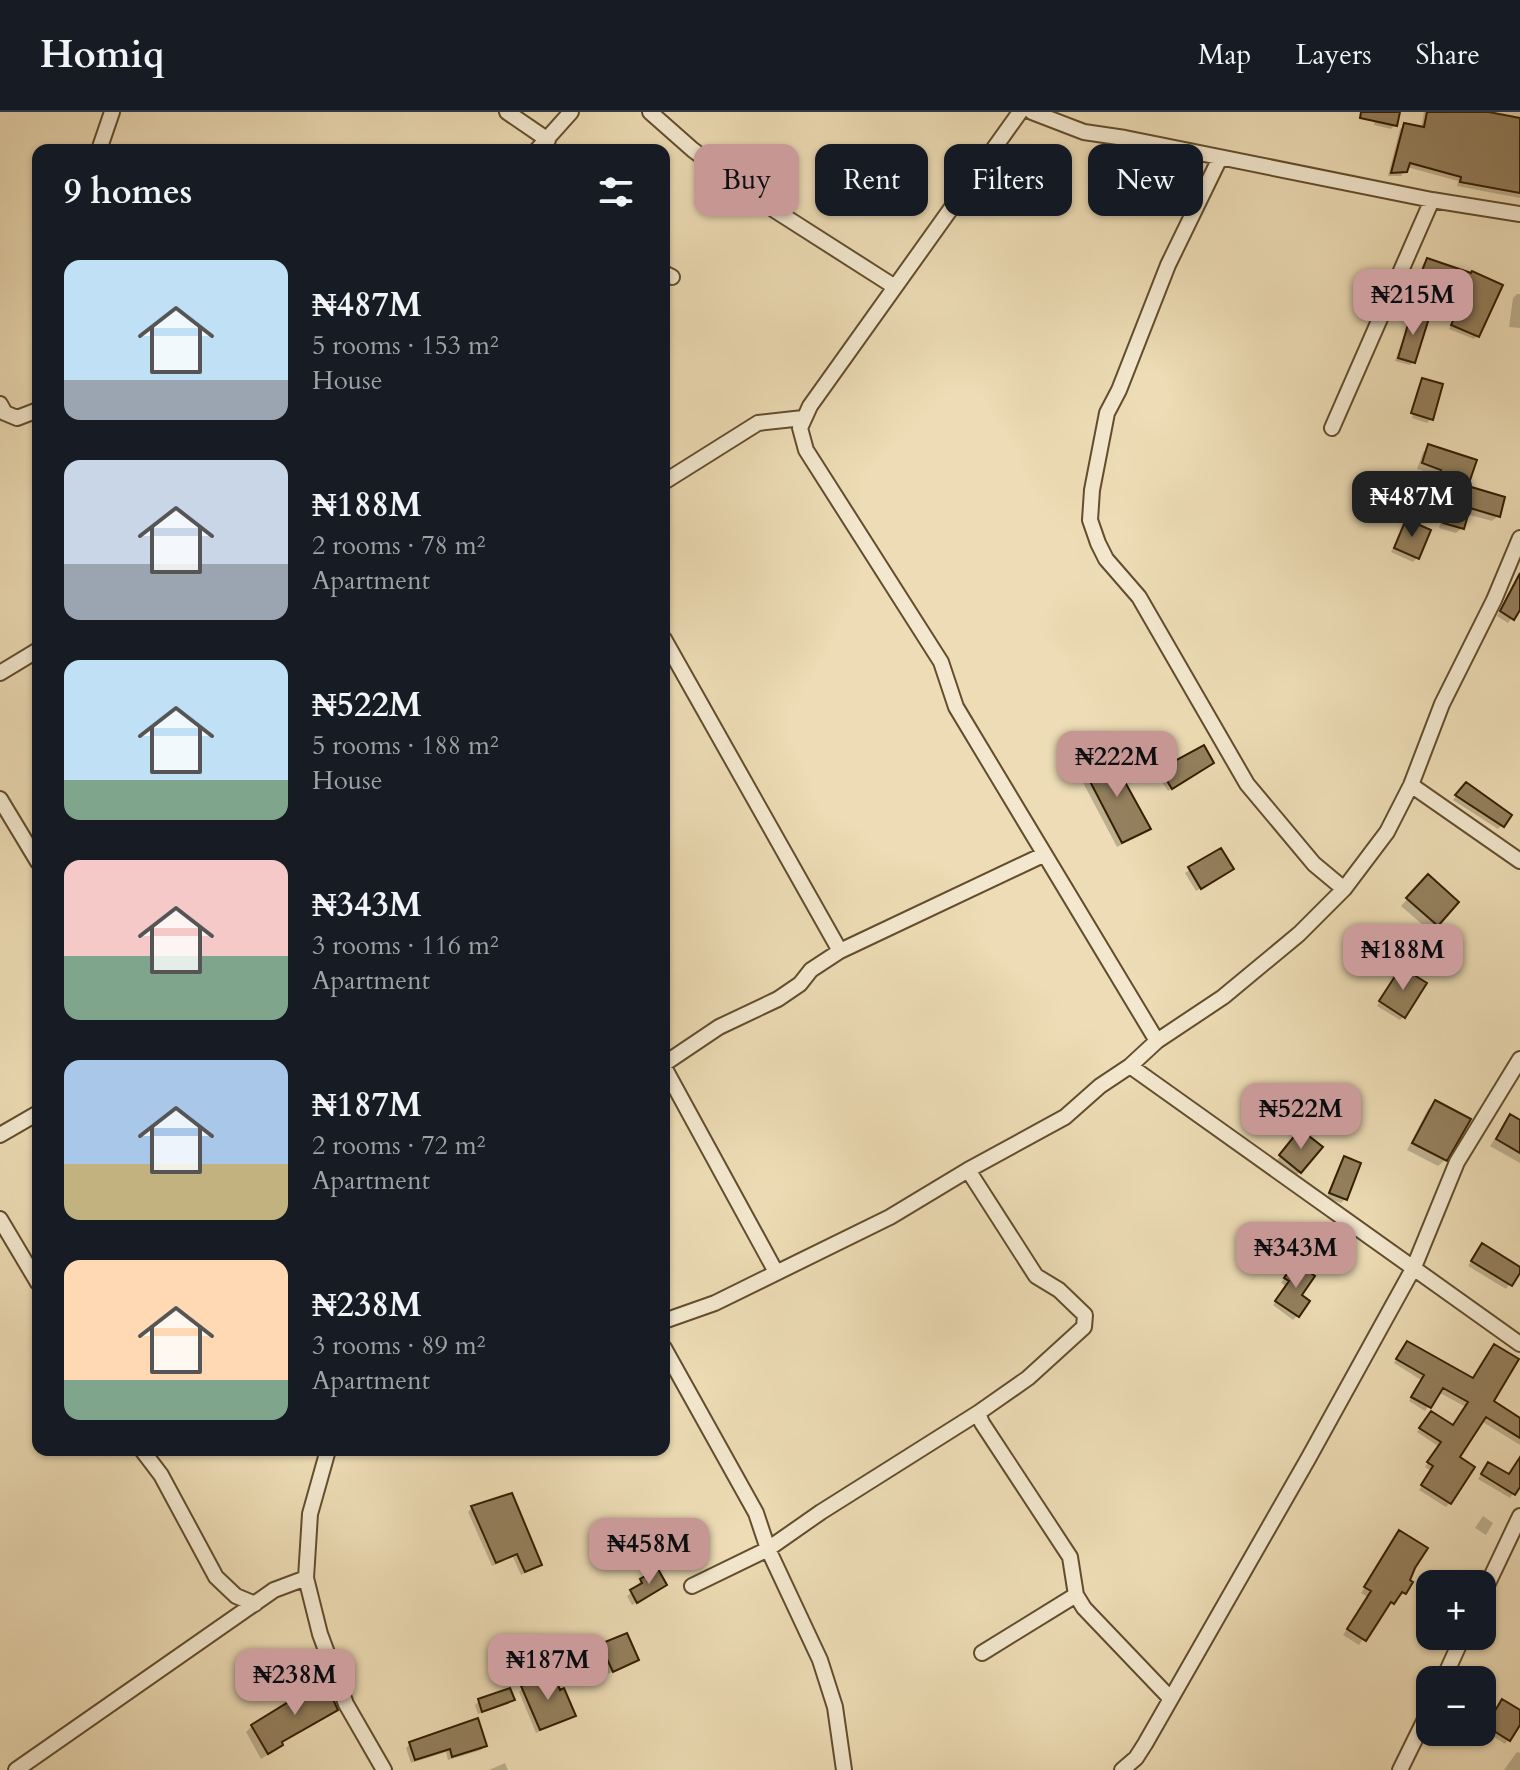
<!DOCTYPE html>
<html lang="en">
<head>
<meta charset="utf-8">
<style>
  body { margin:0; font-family:Cardo,serif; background:#242831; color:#f1f3f6; height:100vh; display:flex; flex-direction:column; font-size:30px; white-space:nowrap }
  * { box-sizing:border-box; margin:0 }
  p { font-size:26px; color:#9ea1a6 }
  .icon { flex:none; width:44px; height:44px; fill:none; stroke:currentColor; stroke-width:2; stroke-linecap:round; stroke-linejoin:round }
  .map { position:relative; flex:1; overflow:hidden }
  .drawer { position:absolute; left:32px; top:32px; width:638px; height:1312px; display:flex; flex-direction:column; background:#171b24; border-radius:16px; box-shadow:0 2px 6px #0004 }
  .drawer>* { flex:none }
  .guide { position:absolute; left:694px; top:32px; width:706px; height:72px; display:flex; gap:16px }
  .fabs { position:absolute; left:1416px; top:1458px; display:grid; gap:16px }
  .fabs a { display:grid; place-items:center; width:80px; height:80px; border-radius:16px; background:#171b24; box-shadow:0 2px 6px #0004; font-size:40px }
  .price { position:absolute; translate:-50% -68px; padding:0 18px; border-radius:16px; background:#c59692; color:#111; font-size:26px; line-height:52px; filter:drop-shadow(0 2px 4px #0008) }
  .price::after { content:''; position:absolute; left:50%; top:48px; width:24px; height:18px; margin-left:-12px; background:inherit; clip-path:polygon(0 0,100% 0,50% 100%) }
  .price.active { background:#222; color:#fff }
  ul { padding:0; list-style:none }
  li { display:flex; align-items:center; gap:24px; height:200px; padding:0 32px }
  li span { display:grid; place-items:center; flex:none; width:224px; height:160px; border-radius:16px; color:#555 }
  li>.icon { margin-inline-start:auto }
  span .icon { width:96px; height:96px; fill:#fffc; stroke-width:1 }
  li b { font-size:34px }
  h2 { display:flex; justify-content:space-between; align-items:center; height:96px; padding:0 32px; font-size:34px }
  .chip { padding:0 28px; border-radius:16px; background:#171b24; box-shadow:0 2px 6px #0004; font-size:28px; line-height:72px }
  .chip.active { background:#c59692; color:#111 }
  header { display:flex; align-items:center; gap:48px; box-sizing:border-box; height:112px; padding:0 40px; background:#171b24; border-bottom:2px solid #363941 }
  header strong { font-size:38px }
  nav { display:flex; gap:44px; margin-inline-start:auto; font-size:28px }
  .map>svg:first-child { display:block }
  .shadow { fill:#0003 }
  .building { fill:#94805e; stroke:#341d00; stroke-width:2 }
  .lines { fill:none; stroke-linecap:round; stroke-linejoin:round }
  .minor-casing { stroke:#624d2d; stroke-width:18 }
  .minor { stroke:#f3e8cf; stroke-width:14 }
</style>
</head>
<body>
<header>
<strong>Homiq</strong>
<nav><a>Map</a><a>Layers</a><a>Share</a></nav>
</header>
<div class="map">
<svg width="1520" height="1658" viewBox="0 0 1520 1658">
  <rect width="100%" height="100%" fill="#eddcb5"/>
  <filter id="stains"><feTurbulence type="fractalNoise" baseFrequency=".0025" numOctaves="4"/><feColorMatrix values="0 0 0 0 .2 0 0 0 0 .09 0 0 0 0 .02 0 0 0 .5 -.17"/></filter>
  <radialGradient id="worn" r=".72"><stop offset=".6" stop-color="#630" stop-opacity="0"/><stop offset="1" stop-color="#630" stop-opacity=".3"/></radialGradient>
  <!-- shadow -->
  <path class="shadow" d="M1377 0H1398L1395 13 1391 17 1374 13Z
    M1424 0H1488L1519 8 1520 3V86L1457 74 1458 69 1407 55 1401 64H1388L1400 17 1405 13 1421 17Z
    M1427 148 1471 163 1478 223 1474 227 1449 217 1460 192 1415 176 1423 152Z
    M1517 182H1520V216L1509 215 1513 186Z
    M1412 201 1413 250 1410 253 1395 249Z
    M1423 270 1431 307 1427 311 1412 306Z
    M1429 335 1466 376 1498 404 1492 409 1466 402 1462 416 1456 421 1439 416 1448 383 1433 379 1437 363 1417 357 1423 340Z
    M1406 410 1417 446 1413 450 1391 440Z
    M1520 462V495L1508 511 1497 504Z
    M1203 636 1207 654 1168 679 1157 663Z
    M1084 657 1148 717 1143 722 1117 735 1079 663Z
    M1462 677 1502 713 1498 717 1453 688Z
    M1220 738 1227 761 1196 779 1185 761Z
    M1428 765 1457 790 1430 819 1401 794Z
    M1397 861 1404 904 1400 908 1377 894Z
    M1435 991 1445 1048 1438 1054 1407 1038 1428 997Z
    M1510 1004 1520 1010V1051L1490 1034Z
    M1296 1024 1300 1060 1296 1063 1277 1048Z
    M1345 1046V1087L1341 1091 1327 1086 1341 1050Z
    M1478 1138 1520 1157 1506 1177 1468 1154Z
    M1291 1157 1299 1183 1297 1204 1293 1208 1273 1193 1286 1174 1281 1171Z
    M1403 1236 1518 1307 1520 1304V1333L1481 1309 1457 1345 1450 1391 1446 1395 1419 1378 1431 1359 1425 1355 1438 1334 1417 1320 1427 1306 1452 1315 1466 1295 1438 1280 1425 1299 1409 1289 1421 1268 1394 1251Z
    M1520 1345V1371L1510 1386 1478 1367 1485 1356 1508 1364Z
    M511 1383 539 1453 521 1463 513 1445 492 1454 468 1400 472 1396Z
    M1483 1404 1493 1411 1486 1423 1475 1416Z
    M1399 1421 1413 1455 1404 1481 1399 1486 1397 1485 1387 1497 1385 1495 1359 1533 1343 1523 1368 1485 1361 1481Z
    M641 1469 661 1477 632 1493 627 1484 639 1475 637 1473Z
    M602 1534 637 1548 608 1562 598 1538Z
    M523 1576 573 1603 536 1621 519 1580Z
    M512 1588 508 1592 478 1602 475 1593 479 1589Z
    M1498 1593 1520 1600V1609L1505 1632 1483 1618Z
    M336 1598 329 1604 280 1631 275 1638 261 1647 246 1620 252 1614Z
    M410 1632 485 1634 481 1638 448 1648 446 1640 411 1651 406 1636Z
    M1517 1640 1520 1641V1658H1504Z
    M505 1651 508 1658H489Z"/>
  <!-- building -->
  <path class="building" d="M1361 0H1400L1397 14 1360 6Z
    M1427 0H1489L1520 6V81L1460 70 1461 65 1410 51 1407 60 1391 61 1404 11 1424 15Z
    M1427 146 1471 161 1472 159 1503 173 1479 225 1451 213 1463 188 1417 172Z
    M1412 199 1429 206 1415 251 1398 246Z
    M1422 266 1443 272 1433 308 1411 301Z
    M1428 332 1477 348 1468 374 1505 385 1500 405 1470 396 1464 417 1443 411 1452 378 1437 373 1441 358 1422 351Z
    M1406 407 1431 418 1419 447 1394 436Z
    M1520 461V498L1514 508 1500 499Z
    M1204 633 1214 651 1172 677 1160 657Z
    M1109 641 1151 717 1122 731 1083 656Z
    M1466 670 1512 703 1504 715 1455 683Z
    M1221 736 1234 757 1201 777 1188 755Z
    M1428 762 1459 790 1438 814 1406 786Z
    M1401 855 1427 871 1405 906 1379 889Z
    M1435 988 1471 1007 1447 1049 1412 1031Z
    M1510 1002 1520 1008V1041L1496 1027Z
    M1300 1017 1323 1035 1301 1061 1279 1043Z
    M1344 1044 1361 1051 1347 1088 1329 1081Z
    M1482 1131 1520 1155V1161L1512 1174 1471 1149Z
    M1295 1150 1315 1164 1302 1183 1310 1189 1299 1205 1275 1189 1289 1169 1284 1166Z
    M1407 1229 1473 1266 1494 1232 1519 1247 1494 1289 1520 1306V1326L1486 1305 1460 1345 1475 1355 1451 1392 1421 1373 1433 1354 1427 1350 1441 1330 1419 1316 1431 1299 1453 1313 1468 1290 1443 1276 1431 1296 1411 1285 1424 1263 1396 1247Z
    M1520 1345V1375L1515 1383 1481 1362 1488 1350 1509 1362Z
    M512 1381 542 1453 525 1460 517 1442 496 1451 471 1394Z
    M1399 1418 1428 1436 1415 1456 1410 1468 1413 1470 1406 1482 1402 1480 1394 1492 1391 1490 1366 1529 1347 1517 1371 1479 1364 1475Z
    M658 1457 667 1473 637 1491 630 1478 642 1471 640 1467Z
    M627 1521 639 1548 613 1560 600 1532Z
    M553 1561 560 1578 564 1576 576 1604 540 1618 521 1574Z
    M324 1568 338 1598 282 1630 283 1633 268 1642 251 1613Z
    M510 1576 515 1588 482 1600 478 1587Z
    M1502 1587 1520 1598V1613L1510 1629 1486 1614Z
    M478 1606 487 1634 452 1645 450 1637 415 1648 409 1630Z"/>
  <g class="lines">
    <defs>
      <path id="minor" d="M507 0 548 28
        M650 0 693 38 776 99 895 175
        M1020 0 810 294 800 316 806 338 941 550 956 595 1157 929
        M1032 0 1084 20 1125 26 1432 88 1520 102
        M99 38 112 0
        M537 38 571 0
        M1220 46 1168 153 1119 278 1107 301 1092 378 1090 408 1098 431 1106 447 1139 485 1247 672 1314 752 1344 777
        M664 161 672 165
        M0 292 5 301 17 306 38 298
        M1332 316 1432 88
        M664 370 758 311 803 306
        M664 527 840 839
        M0 561 38 538
        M1411 673 1520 749
        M0 687 38 750
        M664 952 719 915 778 887 800 872 811 858 840 839 1043 743
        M1130 954 1520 1232
        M664 955 776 1160
        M0 1023 38 1001
        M0 1107 38 1171
        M664 1209 715 1191 890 1105 968 1058 1065 1005 1100 974 1130 954 1157 929 1223 885 1299 822 1344 777 1387 720 1411 673 1442 592 1494 488 1520 426
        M664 1236 756 1401 768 1437 820 1548 835 1595 844 1658
        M978 1301 982 1311 1070 1445 1076 1483 1084 1496 1170 1586
        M142 1338 161 1363 216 1465 236 1484 255 1492
        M328 1338 310 1402 306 1466 320 1522 346 1592 384 1658
        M692 1474 768 1437 821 1400 978 1301 1028 1266 1084 1215 1085 1203 1059 1178 1036 1164 968 1058
        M1482 1484 1520 1404
        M982 1541 1076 1483
        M1443 1568 1463 1524
        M16 1658 274 1478 306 1466
        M1122 1658 1136 1646 1145 1632 1308 1347 1414 1155 1457 1050 1520 947
        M1400 1658 1430 1597"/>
    </defs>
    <!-- minor casing -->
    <use href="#minor" class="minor-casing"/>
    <!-- minor -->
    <use href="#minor" class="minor"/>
  </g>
  <rect width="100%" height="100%" filter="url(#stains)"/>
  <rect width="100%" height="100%" fill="url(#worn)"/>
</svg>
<div class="fabs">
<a>+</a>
<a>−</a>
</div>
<b class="price" style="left:1413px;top:225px">₦215M</b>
<b class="price active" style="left:1412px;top:427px">₦487M</b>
<b class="price" style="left:1117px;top:687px">₦222M</b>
<b class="price" style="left:1403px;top:880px">₦188M</b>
<b class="price" style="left:1301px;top:1039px">₦522M</b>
<b class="price" style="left:1296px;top:1178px">₦343M</b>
<b class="price" style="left:649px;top:1474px">₦458M</b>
<b class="price" style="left:548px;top:1590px">₦187M</b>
<b class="price" style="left:295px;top:1605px">₦238M</b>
<div class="guide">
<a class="chip active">Buy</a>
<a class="chip">Rent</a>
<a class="chip">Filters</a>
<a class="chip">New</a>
</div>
<section class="drawer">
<h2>9 homes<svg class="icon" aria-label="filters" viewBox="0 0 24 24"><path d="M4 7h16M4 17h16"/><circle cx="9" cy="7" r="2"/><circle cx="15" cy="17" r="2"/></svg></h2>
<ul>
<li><span style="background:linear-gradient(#bfe0f5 75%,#9aa5b1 0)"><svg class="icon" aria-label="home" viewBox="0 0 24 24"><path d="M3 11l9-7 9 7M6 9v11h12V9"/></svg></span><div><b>₦487M</b><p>5 rooms · 153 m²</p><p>House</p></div></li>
<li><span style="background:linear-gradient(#c9d6e8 65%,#9aa5b1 0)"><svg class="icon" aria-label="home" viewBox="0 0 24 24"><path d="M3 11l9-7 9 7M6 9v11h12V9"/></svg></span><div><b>₦188M</b><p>2 rooms · 78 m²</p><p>Apartment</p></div></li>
<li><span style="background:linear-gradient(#bfe0f5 75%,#7fa58c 0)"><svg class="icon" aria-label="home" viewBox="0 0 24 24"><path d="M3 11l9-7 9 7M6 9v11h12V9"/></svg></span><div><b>₦522M</b><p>5 rooms · 188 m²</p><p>House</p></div></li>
<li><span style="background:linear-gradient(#f6c9c9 60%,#7fa58c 0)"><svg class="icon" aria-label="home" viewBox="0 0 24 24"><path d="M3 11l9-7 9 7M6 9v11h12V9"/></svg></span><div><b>₦343M</b><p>3 rooms · 116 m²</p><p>Apartment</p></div></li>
<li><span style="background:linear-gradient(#a9c7e8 65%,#c2b280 0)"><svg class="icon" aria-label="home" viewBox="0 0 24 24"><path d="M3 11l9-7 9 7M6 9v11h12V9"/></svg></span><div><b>₦187M</b><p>2 rooms · 72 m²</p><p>Apartment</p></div></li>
<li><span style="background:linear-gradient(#ffd9b3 75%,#7fa58c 0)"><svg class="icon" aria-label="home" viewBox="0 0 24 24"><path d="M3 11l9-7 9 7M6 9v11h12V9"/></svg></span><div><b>₦238M</b><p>3 rooms · 89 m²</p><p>Apartment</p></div></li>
</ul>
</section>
</div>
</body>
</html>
